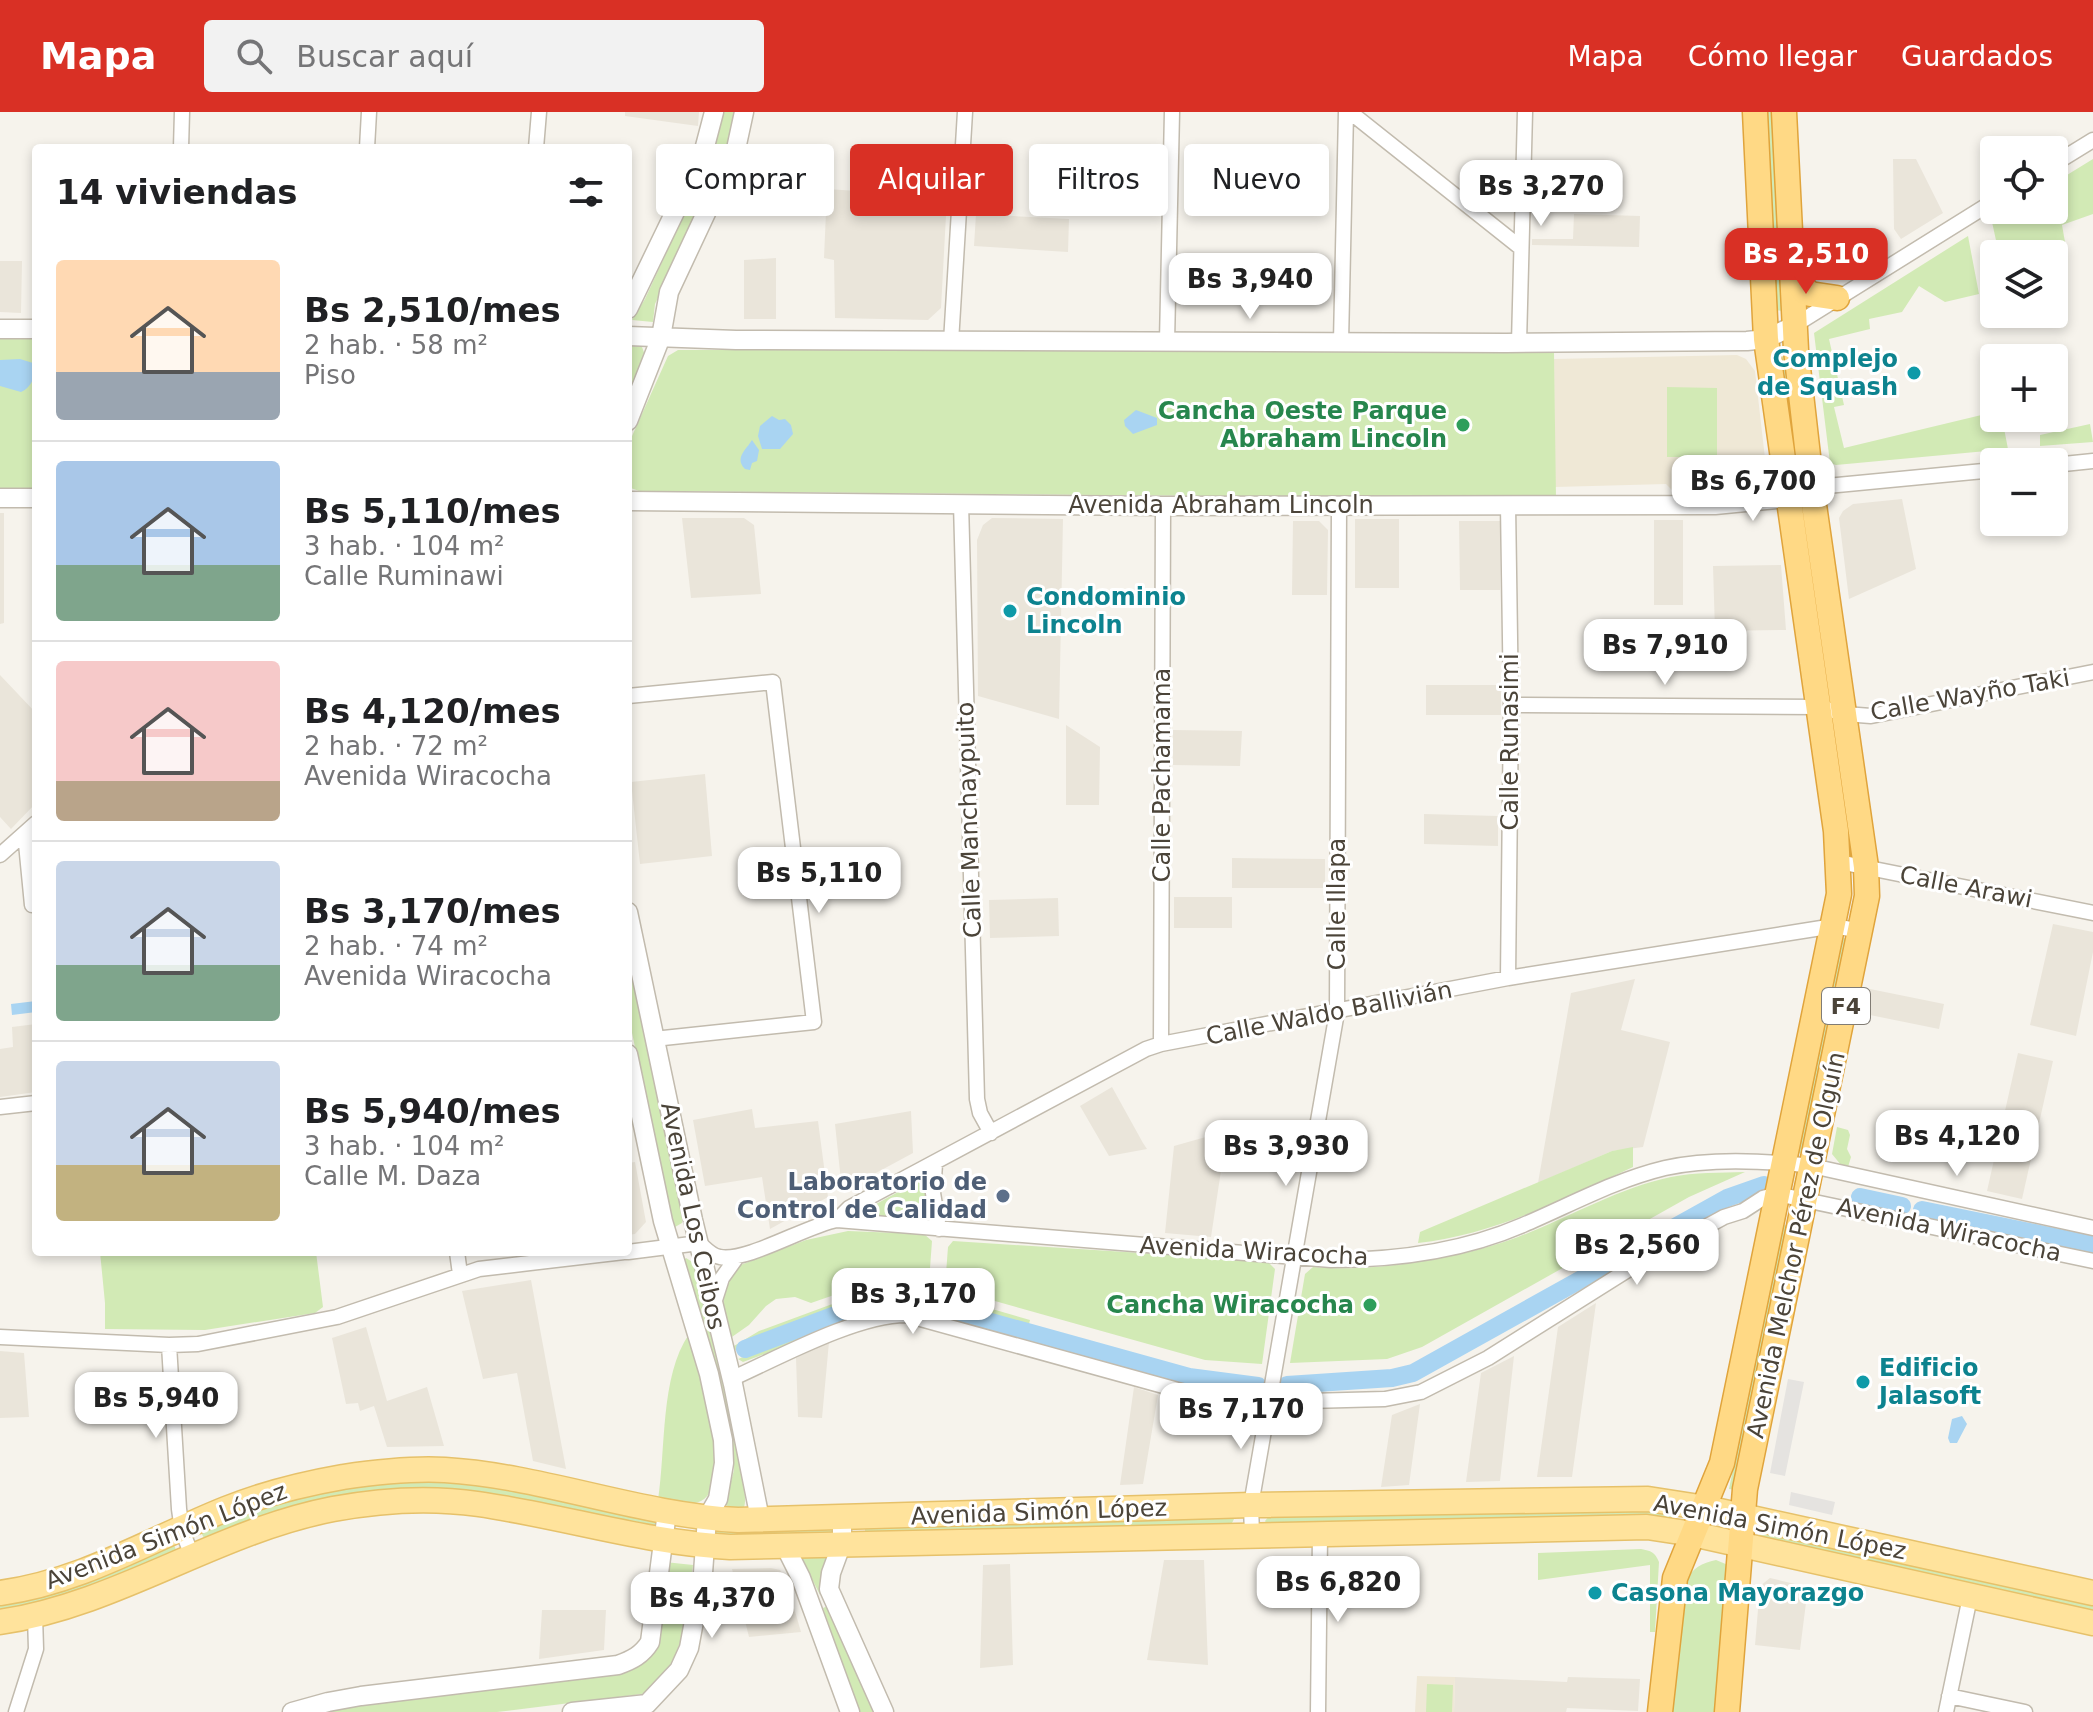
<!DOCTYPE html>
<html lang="es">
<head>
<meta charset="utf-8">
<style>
  body { margin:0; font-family:"DejaVu Sans",sans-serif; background:#f2f2f2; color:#202124; height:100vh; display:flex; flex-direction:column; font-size:30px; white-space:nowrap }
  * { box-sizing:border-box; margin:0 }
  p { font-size:26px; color:#757577 }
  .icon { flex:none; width:44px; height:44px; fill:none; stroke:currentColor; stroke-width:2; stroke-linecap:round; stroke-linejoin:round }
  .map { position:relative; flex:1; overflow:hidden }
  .side { position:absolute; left:32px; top:32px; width:600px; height:1112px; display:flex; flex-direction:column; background:#fff; border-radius:8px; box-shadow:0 4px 12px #0003 }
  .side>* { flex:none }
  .hud { position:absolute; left:656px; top:32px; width:760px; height:72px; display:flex; gap:16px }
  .controls { position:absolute; left:1980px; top:24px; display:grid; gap:16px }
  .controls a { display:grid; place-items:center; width:88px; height:88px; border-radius:8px; background:#fff; box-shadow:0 4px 12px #0003; font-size:40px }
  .price { position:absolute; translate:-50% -68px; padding:0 18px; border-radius:16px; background:#fff; color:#222; font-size:26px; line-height:52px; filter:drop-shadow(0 2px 4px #0008) }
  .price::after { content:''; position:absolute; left:50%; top:48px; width:24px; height:18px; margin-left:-12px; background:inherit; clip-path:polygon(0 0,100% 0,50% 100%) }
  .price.current { background:#d93025; color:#fff }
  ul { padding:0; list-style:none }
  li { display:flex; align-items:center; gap:24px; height:200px; padding:0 24px }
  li+li { border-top:2px solid #e0e0e0 }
  li span { display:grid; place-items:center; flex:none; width:224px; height:160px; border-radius:8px; color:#555 }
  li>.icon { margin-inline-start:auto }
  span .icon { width:96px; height:96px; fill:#fffc; stroke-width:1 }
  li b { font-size:34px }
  h2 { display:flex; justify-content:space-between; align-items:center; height:96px; padding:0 24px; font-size:34px }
  .chip { padding:0 28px; border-radius:8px; background:#fff; box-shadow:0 4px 12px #0003; font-size:28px; line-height:72px }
  .chip.current { background:#d93025; color:#fff }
  header { display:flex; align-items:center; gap:48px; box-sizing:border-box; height:112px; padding:0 40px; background:#d93025; color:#fff }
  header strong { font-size:38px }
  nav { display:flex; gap:44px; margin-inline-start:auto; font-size:28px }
  .search { width:560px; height:72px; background:#f2f2f2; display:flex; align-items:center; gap:20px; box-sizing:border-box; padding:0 28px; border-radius:8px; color:#757577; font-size:30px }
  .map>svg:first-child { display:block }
  .residential { fill:#eae5da }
  .education { fill:#efe8d6 }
  .green { fill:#d2eab5 }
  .parking { fill:#e5e3e0 }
  .water { fill:#a9d4f2 }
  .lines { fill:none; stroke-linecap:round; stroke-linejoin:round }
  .canal { stroke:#a9d4f2; stroke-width:18 }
  .minor-casing { stroke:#c2bbae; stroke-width:17 }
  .tertiary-casing { stroke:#c2bbae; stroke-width:21 }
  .primary-casing { stroke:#e6c16a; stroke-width:27 }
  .trunk-casing { stroke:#e0a43c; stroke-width:27 }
  .minor { stroke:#fff; stroke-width:14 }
  .tertiary { stroke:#fff; stroke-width:18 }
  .primary { stroke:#ffe39c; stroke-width:24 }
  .trunk { stroke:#ffd985; stroke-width:24 }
  .culture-dot { fill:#0f9aa8; stroke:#fff; stroke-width:3 }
  .leisure-dot { fill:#2e9e5b; stroke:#fff; stroke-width:3 }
  .service-dot { fill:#5c6f8a; stroke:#fff; stroke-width:3 }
  .labels { text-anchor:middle; stroke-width:6; stroke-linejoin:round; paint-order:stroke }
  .shield { fill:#fff; stroke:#817c74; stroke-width:2 }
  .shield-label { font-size:22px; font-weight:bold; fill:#4b4439 }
  .culture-label { font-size:24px; font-weight:bold; fill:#0d838f; stroke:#fff; text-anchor:start }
  .leisure-label { font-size:24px; font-weight:bold; fill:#27864d; stroke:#fff; text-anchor:end }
  .street-label { font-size:24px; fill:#4b4439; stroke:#fff }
  .service-label { font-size:24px; font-weight:bold; fill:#4e5e75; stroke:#fff; text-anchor:end }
</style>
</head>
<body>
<header>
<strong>Mapa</strong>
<div class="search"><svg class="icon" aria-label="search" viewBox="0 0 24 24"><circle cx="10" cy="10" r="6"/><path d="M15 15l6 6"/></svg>Buscar aquí</div>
<nav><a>Mapa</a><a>Cómo llegar</a><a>Guardados</a></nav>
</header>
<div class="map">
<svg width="2093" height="1600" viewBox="0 0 2093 1600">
  <rect width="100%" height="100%" fill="#f6f3ec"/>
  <!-- residential -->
  <path class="residential" d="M625 0H699L698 14 625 4Z
    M1893 47H1916L1943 101 1901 127 1894 117Z
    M827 77 947 85 941 196 928 208 835 206 834 148 824 146Z
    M976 102 1069 107 1068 140 974 134Z
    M1574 102 1640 104 1639 135 1532 133V127H1573Z
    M776 146V207H744V148Z
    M0 149H22L21 201 0 200Z
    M1902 387 1916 457 1849 487 1839 406 1843 399 1853 392Z
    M0 401H4V511L0 512Z
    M682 406H744L754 413 761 482 691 486Z
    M992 406 1063 407 1059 607 978 584 977 428 983 413Z
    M1355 407H1399V476H1355Z
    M1654 408H1683V493H1654Z
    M1293 409H1319L1328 418 1327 483H1292Z
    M1459 409H1500V478H1460Z
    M1781 453 1786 518 1715 519 1713 454Z
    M0 563 36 601V691L11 717 0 705Z
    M1426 573H1501V603H1426Z
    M1066 613 1100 635 1099 693H1066Z
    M1173 618 1242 619 1240 654 1173 653Z
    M705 662 712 744 640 752 631 670Z
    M1424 702 1498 704V734L1424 732Z
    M1232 746 1325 747V776H1232Z
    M1174 785H1232V816H1174Z
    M1058 786 1059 824 990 826 989 788Z
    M2053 812 2093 820V840L2076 924 2030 913Z
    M1635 867 1621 918 1670 930 1643 1035 1612 1039 1538 1071 1571 881Z
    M1870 877 1944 892 1939 917 1865 902Z
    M36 912V980L0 985V937L13 935 12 915Z
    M2018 941 2053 949 2022 1087 1987 1079Z
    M1112 975 1143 1031 1147 1037 1109 1044 1080 994Z
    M752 997 755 1016 818 1009 828 1085 770 1117 762 1065 705 1074 693 1008Z
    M911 999 913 1041 850 1075 841 1069 835 1012Z
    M1227 1019 1211 1125 1165 1121 1174 1034Z
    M635 1050 646 1110 635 1122 628 1123V1051Z
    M531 1168 547 1255 566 1357 533 1349 517 1261 483 1267 462 1179Z
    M1596 1191 1572 1365H1537L1558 1215Z
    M366 1215 387 1289 427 1275 444 1334 387 1335 374 1294 360 1299 358 1291 346 1292 332 1226Z
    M829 1230 822 1306 798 1305 796 1246Z
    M0 1239 24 1241 29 1305 0 1306Z
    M1514 1244 1500 1369 1466 1370 1481 1261Z
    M1134 1275 1158 1283 1143 1372 1120 1373Z
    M1420 1292 1409 1373 1381 1375 1392 1303Z
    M1164 1448H1204L1208 1553 1147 1548Z
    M1010 1452 1013 1553 980 1556 983 1453Z
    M771 1456 780 1458 785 1465 801 1520 749 1525 732 1457Z
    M1770 1466 1808 1475 1800 1538 1755 1533 1760 1474Z
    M542 1498H606L604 1538 539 1547Z
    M1455 1565 1567 1570 1568 1565 1640 1567 1638 1599 1567 1596 1566 1600H1454Z"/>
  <!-- education -->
  <path class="education" d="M1737 243 1746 247 1755 259 1766 355 1764 366 1754 370 1722 372 1714 376 1672 378 1666 372 1555 375 1554 247Z
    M1417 1564 1455 1565 1454 1600H1415Z"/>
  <!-- green -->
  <path class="green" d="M723 0H736L724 46 655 192 653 210 632 208 645 187 712 42Z
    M1764 0H1778L1782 199 1776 198Z
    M2093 47V102L2062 113 2065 130 1999 142 1992 110 2011 98H2054V71Z
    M1968 124 1979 182 1945 190 1919 174 1902 200 1869 207 1870 217 1829 227 1844 293 1834 295 1844 336 1994 300V306H2002L2008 337 1836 353 1830 351 1814 221Z
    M0 226H36V377H0Z
    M628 234 642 235 645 243 628 282Z
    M954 237 1554 240 1556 387 639 379 628 375V333L668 244 678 238Z
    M1785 244 1800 370H1795L1780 245Z
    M1667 275 1717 276V345H1667Z
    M2090 312 2093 330 2040 334V323Z
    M1843 826 1849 827 1804 1042 1798 1041Z
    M628 838 683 1104 682 1111 675 1115 672 1110 628 902Z
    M1837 1015 1848 1018 1850 1023 1847 1037 1851 1045 1848 1055 1841 1053 1832 1042Z
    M1633 1035V1055C1564 1087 1494 1123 1418 1131L1420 1120 1612 1039Z
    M1745 1060 1689 1085 1422 1235 1387 1247 1290 1251 1305 1162 1313 1155C1371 1161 1462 1146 1518 1125 1568 1106 1618 1076 1671 1065 1695 1060 1720 1061 1745 1060Z
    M922 1067 926 1070 929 1109 868 1106 864 1103 865 1098Z
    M1783 1113 1789 1114 1736 1378 1729 1377Z
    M848 1119 924 1122 932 1129 929 1170 902 1165H886L811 1191 795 1185 776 1187 766 1194 749 1213 729 1227C724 1201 717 1175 738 1154L806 1128Z
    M953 1129 1267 1149 1275 1157 1262 1252 1205 1248 945 1175 948 1135Z
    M100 1140H316L323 1195 315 1201 205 1218 105 1217V1191Z
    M686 1146 694 1151C703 1185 753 1374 744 1395H729L725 1392 734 1358 733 1342 684 1148Z
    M898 1173 916 1175 1030 1208 1029 1212 916 1181 883 1180 735 1238 734 1234 759 1219 881 1174Z
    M897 1190 1026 1223 1025 1229 896 1196 884 1198 743 1250 738 1247 883 1191Z
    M689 1222C697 1252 735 1372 701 1389 689 1395 671 1389 658 1388 666 1336 660 1265 689 1222Z
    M436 1368 511 1378 659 1407 658 1414 494 1383 383 1378 290 1394 204 1426 200 1419 259 1395 368 1371Z
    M1647 1395 1673 1400 1672 1406 1267 1412 1265 1409 1270 1403Z
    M1231 1405 1234 1407 1231 1413 867 1422 865 1419V1415Z
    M835 1416 833 1422 715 1423 714 1417Z
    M1760 1419 2093 1492V1503L1758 1430Z
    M174 1433 177 1440 67 1484 0 1499V1490Z
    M1641 1437C1651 1439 1655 1440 1659 1450L1655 1520H1650V1453L1538 1468V1441Z
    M831 1441 821 1464 820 1483 800 1443Z
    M1716 1448 1728 1453 1716 1600H1672L1686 1469C1692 1456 1702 1451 1716 1448Z
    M665 1450 693 1453C687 1499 686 1555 642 1582L497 1600H315L331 1595 636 1553Z
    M828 1494 873 1600H859L823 1496Z
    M1427 1572 1453 1573 1452 1600H1426Z"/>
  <!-- parking -->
  <path class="parking" d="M1788 1267 1804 1270 1785 1364 1770 1361Z
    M1791 1380 1835 1390 1832 1403 1789 1393Z"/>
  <!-- water -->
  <path class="water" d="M20 247 33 251C37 263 32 275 21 280L0 274V248Z
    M1136 298 1157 306V313L1133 322 1125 314 1124 308Z
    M772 304 779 308 785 307 791 313 793 322 780 337H762L758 324 760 314Z
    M752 328 759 338 757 349 752 351 750 358 745 357C734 346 746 338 752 328Z
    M36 889V900L12 903 11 892Z
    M1962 1304 1967 1312 1957 1331H1950L1948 1326 1952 1307Z"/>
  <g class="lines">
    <!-- canal -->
    <path class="canal" d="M1860 1085 1902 1094
      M1922 1098 2093 1133
      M745 1237 878 1187 901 1185 1189 1265 1258 1274
      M1287 1273 1392 1266 1413 1261 1727 1086 1764 1073"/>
    <defs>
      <path id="minor" d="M1350 0 1521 136
        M181 36 182 0
        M367 36 369 0
        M536 36 539 0
        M2054 52 2093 28
        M1795 213 1994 89
        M951 230 965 0
        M1167 230 1172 0
        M1341 230 1346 0
        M1519 231 1525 0
        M2054 353 2093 349
        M1812 379 1827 374 1994 358
        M961 391 977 987 980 1001 991 1021
        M628 584 773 570 814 910 654 927
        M1511 593 1819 595 1845 602 1871 604 2093 560
        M25 721 32 793 36 792
        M0 743 36 711
        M1839 750 2093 801
        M1508 866 1511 593 1508 393
        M1161 932 1163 394
        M0 995 36 991
        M935 1052 933 1081 939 1117
        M837 1108 849 1096 1146 937 1161 932 1508 866 1834 814 1861 819
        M457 1140 460 1162
        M628 1140 699 1131C706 1137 711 1144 720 1145 747 1150 806 1114 837 1108L1331 1148C1396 1148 1463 1139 1523 1113 1570 1093 1615 1068 1665 1056 1709 1046 1768 1049 1812 1054L2093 1116
        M714 1191 722 1166 737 1145
        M0 1225 169 1233 198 1232 337 1205 479 1157 624 1140
        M169 1233 179 1397 182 1418 192 1444
        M731 1267C778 1246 856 1203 906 1203L1196 1283 1269 1290 1385 1287 1421 1280 1488 1246 1634 1154 1724 1105 1743 1099 1763 1086 1777 1082 2093 1149
        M1252 1423 1251 1393 1337 900 1339 394
        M1949 1584 2025 1600
        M16 1600 36 1537 35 1504
        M1318 1600 1320 1423
        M1946 1600 1970 1485"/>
      <path id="tertiary" d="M628 197 703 42 714 0
        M0 217H36
        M628 224 736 228 1506 231 1747 229 1766 227 1795 213
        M628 309 661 225 669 180 736 37 744 0
        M0 386H36
        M628 389 1163 394 1715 393 1787 386 1812 379
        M628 800 693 1108 733 1272 760 1407
        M842 1405V1431L831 1461 829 1477 884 1600
        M785 1434 801 1466 850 1600
        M292 1600 328 1590 361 1584 618 1553C632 1548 642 1543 650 1530L667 1400
        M572 1600 647 1592 679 1558 689 1536 703 1461 707 1406 718 1387 724 1351 723 1328 709 1262 663 1109 628 942"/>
      <path id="primary" d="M0 1481C82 1470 151 1427 226 1397 263 1382 303 1372 343 1365 377 1360 411 1356 445 1358 544 1364 638 1403 738 1408L1251 1393 1648 1387 1706 1396 2093 1481
        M0 1510C119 1492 215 1420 333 1397 381 1388 430 1385 478 1392 563 1404 645 1431 730 1435L1647 1415 1693 1422 2093 1511"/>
      <path id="trunk" d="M1792 164 1810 182 1837 186
        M1660 1600 1675 1466 1722 1351 1839 782 1836 719 1766 227 1755 0
        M1727 1600 1745 1377 1867 784 1866 755 1812 379 1796 238 1784 0"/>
    </defs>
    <!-- minor casing -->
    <use href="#minor" class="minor-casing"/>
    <!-- tertiary casing -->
    <use href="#tertiary" class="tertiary-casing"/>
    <!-- primary casing -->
    <use href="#primary" class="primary-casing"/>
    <!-- trunk casing -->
    <use href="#trunk" class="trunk-casing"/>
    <!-- minor -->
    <use href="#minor" class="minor"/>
    <!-- tertiary -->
    <use href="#tertiary" class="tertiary"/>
    <!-- primary -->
    <use href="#primary" class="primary"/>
    <!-- trunk -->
    <use href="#trunk" class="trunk"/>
  </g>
  <!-- markers -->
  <g class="culture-dot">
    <circle cx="1914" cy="261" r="8"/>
    <circle cx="1010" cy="499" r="8"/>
    <circle cx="1863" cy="1270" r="8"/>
    <circle cx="1595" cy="1481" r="8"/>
  </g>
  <g class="leisure-dot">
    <circle cx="1463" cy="313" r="8"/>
    <circle cx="1370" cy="1193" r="8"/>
  </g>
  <circle class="service-dot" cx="1003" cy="1084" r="8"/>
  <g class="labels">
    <!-- shield labels -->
    <rect class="shield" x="1822" y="876" width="48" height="36" rx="6"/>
    <g class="shield-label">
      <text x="1846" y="902">F4</text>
    </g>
    <!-- culture labels -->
    <g class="culture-label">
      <text x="1898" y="255" text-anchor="end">Complejo<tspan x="1898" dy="28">de Squash</tspan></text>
      <text x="1026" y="493">Condominio<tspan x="1026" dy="28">Lincoln</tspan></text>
      <text x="1879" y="1264">Edificio<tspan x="1879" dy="28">Jalasoft</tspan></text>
      <text x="1611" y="1489">Casona Mayorazgo</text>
    </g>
    <!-- leisure labels -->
    <g class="leisure-label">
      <text x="1447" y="307">Cancha Oeste Parque<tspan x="1447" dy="28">Abraham Lincoln</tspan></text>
      <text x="1354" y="1201">Cancha Wiracocha</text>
    </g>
    <!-- street labels -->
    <g class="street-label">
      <text x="1221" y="401">Avenida Abraham Lincoln</text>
      <text transform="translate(1970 583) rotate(-10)" y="8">Calle Wayño Taki</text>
      <text transform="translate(1510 630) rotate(-90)" y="8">Calle Runasimi</text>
      <text transform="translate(1162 663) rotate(-90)" y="8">Calle Pachamama</text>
      <text transform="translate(969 708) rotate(-92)" y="8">Calle Manchaypuito</text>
      <text transform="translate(1966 775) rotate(11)" y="8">Calle Arawi</text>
      <text transform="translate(1337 792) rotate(-90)" y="8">Calle Illapa</text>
      <text transform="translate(1329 901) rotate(-11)" y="8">Calle Waldo Ballivián</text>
      <text transform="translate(693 1104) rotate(78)" y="8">Avenida Los Ceibos</text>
      <text transform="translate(1949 1118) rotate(12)" y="8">Avenida Wiracocha</text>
      <text transform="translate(1796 1133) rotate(-78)" y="8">Avenida Melchor Pérez de Olguín</text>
      <text transform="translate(1254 1139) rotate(3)" y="8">Avenida Wiracocha</text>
      <text transform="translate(1039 1400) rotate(-2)" y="8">Avenida Simón López</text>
      <text transform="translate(1780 1415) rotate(11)" y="8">Avenida Simón López</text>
      <text transform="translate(166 1424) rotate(-21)" y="8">Avenida Simón López</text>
    </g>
    <!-- service labels -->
    <g class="service-label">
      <text x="987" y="1078">Laboratorio de<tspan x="987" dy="28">Control de Calidad</tspan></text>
    </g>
  </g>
</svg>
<div class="controls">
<a><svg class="icon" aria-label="locate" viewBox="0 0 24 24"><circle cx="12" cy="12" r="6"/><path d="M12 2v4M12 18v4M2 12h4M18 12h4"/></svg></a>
<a><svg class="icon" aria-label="layers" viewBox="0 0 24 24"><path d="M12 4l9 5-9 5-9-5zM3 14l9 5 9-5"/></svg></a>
<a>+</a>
<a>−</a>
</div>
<b class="price" style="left:1541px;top:116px">Bs 3,270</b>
<b class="price current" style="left:1806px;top:184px">Bs 2,510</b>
<b class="price" style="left:1250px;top:209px">Bs 3,940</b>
<b class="price" style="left:1753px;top:411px">Bs 6,700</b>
<b class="price" style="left:1665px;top:575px">Bs 7,910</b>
<b class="price" style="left:819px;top:803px">Bs 5,110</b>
<b class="price" style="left:1957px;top:1066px">Bs 4,120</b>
<b class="price" style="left:1286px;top:1076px">Bs 3,930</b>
<b class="price" style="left:1637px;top:1175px">Bs 2,560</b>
<b class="price" style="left:913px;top:1224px">Bs 3,170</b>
<b class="price" style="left:156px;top:1328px">Bs 5,940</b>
<b class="price" style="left:1241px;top:1339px">Bs 7,170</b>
<b class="price" style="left:1338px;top:1512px">Bs 6,820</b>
<b class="price" style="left:712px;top:1528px">Bs 4,370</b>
<div class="hud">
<a class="chip">Comprar</a>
<a class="chip current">Alquilar</a>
<a class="chip">Filtros</a>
<a class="chip">Nuevo</a>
</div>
<section class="side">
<h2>14 viviendas<svg class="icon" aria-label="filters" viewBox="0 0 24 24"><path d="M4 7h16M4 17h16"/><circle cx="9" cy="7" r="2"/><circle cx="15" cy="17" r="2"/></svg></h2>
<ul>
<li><span style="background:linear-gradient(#ffd9b3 70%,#9aa5b1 0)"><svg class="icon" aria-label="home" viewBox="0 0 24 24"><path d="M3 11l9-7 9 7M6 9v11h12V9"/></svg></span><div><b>Bs 2,510/mes</b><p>2 hab. · 58 m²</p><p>Piso</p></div></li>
<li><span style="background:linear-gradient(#a9c7e8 65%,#7fa58c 0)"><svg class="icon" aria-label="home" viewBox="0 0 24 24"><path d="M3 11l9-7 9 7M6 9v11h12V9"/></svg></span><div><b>Bs 5,110/mes</b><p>3 hab. · 104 m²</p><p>Calle Ruminawi</p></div></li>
<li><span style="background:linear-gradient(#f6c9c9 75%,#b9a48a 0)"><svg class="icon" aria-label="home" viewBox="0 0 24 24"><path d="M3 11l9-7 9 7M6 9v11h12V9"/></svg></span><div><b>Bs 4,120/mes</b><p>2 hab. · 72 m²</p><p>Avenida Wiracocha</p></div></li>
<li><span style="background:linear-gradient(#c9d6e8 65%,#7fa58c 0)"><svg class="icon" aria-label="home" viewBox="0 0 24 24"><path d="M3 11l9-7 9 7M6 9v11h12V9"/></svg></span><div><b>Bs 3,170/mes</b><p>2 hab. · 74 m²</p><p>Avenida Wiracocha</p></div></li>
<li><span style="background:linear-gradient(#c9d6e8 65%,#c2b280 0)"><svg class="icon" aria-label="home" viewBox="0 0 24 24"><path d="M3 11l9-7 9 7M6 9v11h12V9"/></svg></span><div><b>Bs 5,940/mes</b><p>3 hab. · 104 m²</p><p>Calle M. Daza</p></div></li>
</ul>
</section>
</div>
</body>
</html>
